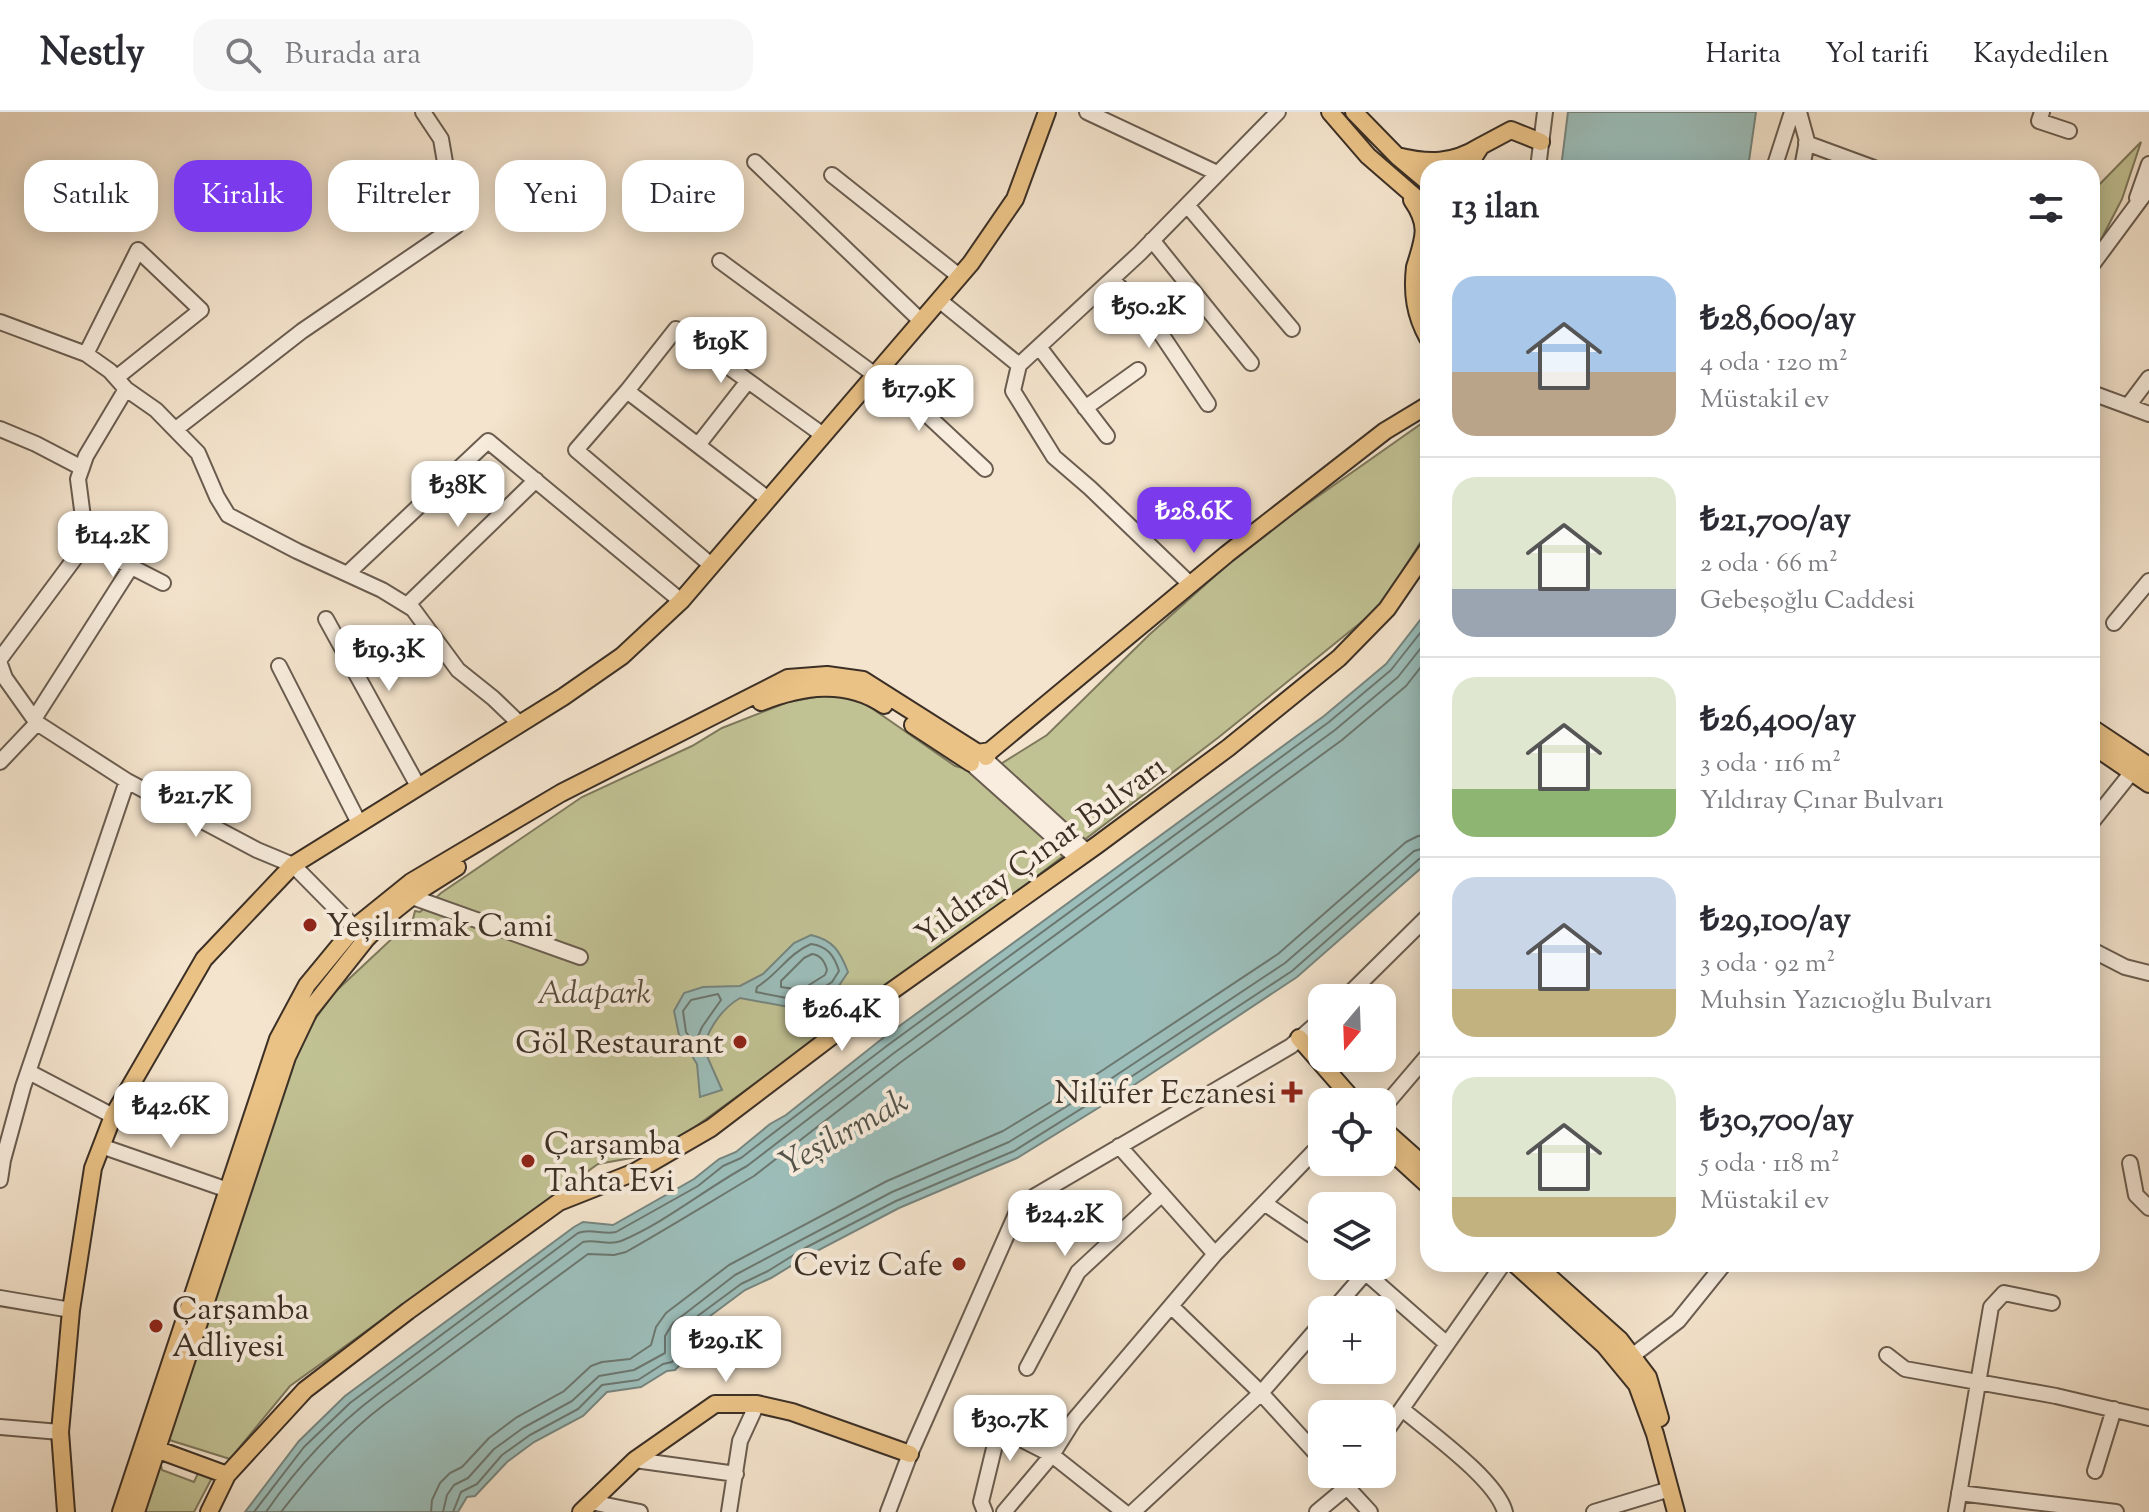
<!DOCTYPE html>
<html lang="tr">
<head>
<meta charset="utf-8">
<style>
  body { margin:0; font-family:"Sorts Mill Goudy",serif; background:#f7f7f7; color:#2b2b33; height:100vh; display:flex; flex-direction:column; font-size:30px; white-space:nowrap }
  * { box-sizing:border-box; margin:0 }
  p { font-size:26px; color:#7c7c81 }
  .icon { flex:none; width:44px; height:44px; fill:none; stroke:currentColor; stroke-width:2; stroke-linecap:round; stroke-linejoin:round }
  .map { position:relative; flex:1; overflow:hidden }
  .drawer { position:absolute; left:1420px; top:48px; width:680px; height:1112px; display:flex; flex-direction:column; background:#fff; border-radius:24px; box-shadow:0 4px 20px #0003 }
  .drawer>* { flex:none }
  .hud { position:absolute; left:24px; top:48px; width:760px; height:72px; display:flex; gap:16px }
  .needle { width:52px; rotate:199deg }
  .tools { position:absolute; left:1308px; top:872px; display:grid; gap:16px }
  .tools a { display:grid; place-items:center; width:88px; height:88px; border-radius:16px; background:#fff; box-shadow:0 4px 20px #0003; font-size:40px }
  .price { position:absolute; translate:-50% -68px; padding:0 18px; border-radius:16px; background:#fff; color:#222; font-size:26px; line-height:52px; filter:drop-shadow(0 2px 4px #0008) }
  .price::after { content:''; position:absolute; left:50%; top:48px; width:24px; height:18px; margin-left:-12px; background:inherit; clip-path:polygon(0 0,100% 0,50% 100%) }
  .price.current { background:#7c3aed; color:#fff }
  ul { padding:0; list-style:none }
  li { display:flex; align-items:center; gap:24px; height:200px; padding:0 32px }
  li+li { border-top:2px solid #e1e1e2 }
  li span { display:grid; place-items:center; flex:none; width:224px; height:160px; border-radius:24px; color:#555 }
  li>.icon { margin-inline-start:auto }
  span .icon { width:96px; height:96px; fill:#fffc; stroke-width:1 }
  li b { font-size:34px }
  h2 { display:flex; justify-content:space-between; align-items:center; height:96px; padding:0 32px; font-size:34px }
  .pill { padding:0 28px; border-radius:24px; background:#fff; box-shadow:0 4px 20px #0003; font-size:28px; line-height:72px }
  .pill.current { background:#7c3aed; color:#fff }
  header { display:flex; align-items:center; gap:48px; box-sizing:border-box; height:112px; padding:0 40px; background:#fff; border-bottom:2px solid #e1e1e2 }
  header strong { font-size:38px }
  nav { display:flex; gap:44px; margin-inline-start:auto; font-size:28px }
  .search { width:560px; height:72px; background:#f7f7f7; display:flex; align-items:center; gap:20px; box-sizing:border-box; padding:0 28px; border-radius:24px; color:#7c7c81; font-size:30px }
  .map>svg:first-child { display:block }
  .green { fill:#c1c294; stroke:#7e795d; stroke-width:2 }
  .water { fill:#9cbeba; stroke:#76857f; stroke-width:2 }
  .lines { fill:none; stroke-linecap:round; stroke-linejoin:round }
  .shore { stroke:#6c7770; stroke-width:2 }
  .minor-casing { stroke:#6a5d50; stroke-width:18 }
  .major-casing { stroke:#3c3026; stroke-width:20 }
  .minor { stroke:#f8edde; stroke-width:14 }
  .major { stroke:#eac286; stroke-width:16 }
  .poi-dot { fill:#8f2418; stroke:#f8edde; stroke-width:3 }
  .labels { text-anchor:middle; stroke-width:8; stroke-linejoin:round; paint-order:stroke }
  .street-label { font-size:32px; fill:#3c3026; stroke:#f8edde }
  .poi-label { font-size:32px; fill:#3c3026; stroke:#f8edde; text-anchor:start }
  .park-label { font-size:32px; font-style:italic; fill:#574d3c; stroke:#f8edde }
  .water-label { font-size:34px; font-style:italic; fill:#54544b; stroke:#f8edde }
</style>
</head>
<body>
<header>
<strong>Nestly</strong>
<div class="search"><svg class="icon" aria-label="search" viewBox="0 0 24 24"><circle cx="10" cy="10" r="6"/><path d="M15 15l6 6"/></svg>Burada ara</div>
<nav><a>Harita</a><a>Yol tarifi</a><a>Kaydedilen</a></nav>
</header>
<div class="map">
<svg width="2149" height="1400" viewBox="0 0 2149 1400">
  <rect width="100%" height="100%" fill="#f4e4cd"/>
  <filter id="stains"><feTurbulence type="fractalNoise" baseFrequency=".0025" numOctaves="4"/><feColorMatrix values="0 0 0 0 .2 0 0 0 0 .09 0 0 0 0 .02 0 0 0 .5 -.17"/></filter>
  <radialGradient id="worn" r=".72"><stop offset=".6" stop-color="#630" stop-opacity="0"/><stop offset="1" stop-color="#630" stop-opacity=".3"/></radialGradient>
  <!-- green -->
  <path class="green" d="M2141 30 2122 87 2092 145V80Z
    M1428 307V418L1380 495 1219 625 956 826 659 1041 598 1052 290 1274 230 1347 163 1326 304 922 335 880 413 807 415 799 420 800 441 781 582 685 692 634 722 616 788 590 827 583 860 588 955 654 971 658H991L1047 623 1149 523 1253 430Z
    M160 1349 162 1358 194 1370 200 1357 214 1362 194 1400H139Z"/>
  <!-- water -->
  <path class="water" d="M1568 0H1756L1748 56H1561Z
    M1428 498V750L1297 865 1116 985 1017 1046 899 1096 809 1143 771 1166 745 1178 686 1222 683 1228 687 1240 683 1250 675 1258 667 1259 641 1275 607 1280 583 1304 534 1330 507 1350 475 1384 467 1385 458 1400H245L299 1329 345 1284 574 1115 583 1110 613 1113 694 1067 719 1047 736 1040 770 1012 786 1003 883 926 1324 604 1386 552Z
    M811 823C833 828 840 839 848 860L838 875 805 898 740 886C721 897 710 915 703 935L722 978 700 985 697 952 679 923 674 899 684 881 703 875 740 874 763 862 794 831Z"/>
  <g class="lines">
    <!-- shore -->
    <path class="shore" d="M811 832C827 834 834 843 839 859L832 870 802 889 756 880 757 875C777 863 789 841 811 832Z
      M812 842C821 843 825 850 827 858L825 863 801 878 781 875V869L804 846Z
      M718 882 721 888 702 915 697 927 692 928 686 920 683 899 691 888Z
      M254 1400 304 1335 350 1291 578 1121C590 1116 603 1123 616 1120L698 1074 723 1054 741 1046 888 933 1329 610 1391 558 1428 511
      M266 1400C297 1355 334 1315 378 1282L583 1130C596 1127 608 1134 621 1129 666 1110 705 1077 747 1054L894 941 1335 618 1398 565 1428 527
      M281 1400C312 1360 344 1323 385 1292L588 1142 614 1143 626 1140C670 1115 712 1089 754 1064L901 950 1342 628 1406 574 1428 546
      M431 1400 432 1388 440 1371 450 1361 462 1355 489 1326 517 1305 564 1279 591 1254 602 1250 630 1247 651 1233 656 1215 666 1201 729 1153 887 1069 1003 1019 1100 960 1278 842 1406 730 1418 724 1428 723
      M443 1400 447 1383 454 1373 468 1366 494 1337 523 1316 572 1289 599 1264 634 1258 665 1241V1224L673 1211 735 1163 892 1080 1009 1030 1106 970 1285 851 1414 739 1428 735
      M453 1400 461 1380 477 1372 502 1343 530 1323 578 1297 602 1273 638 1268 663 1252 672 1250 678 1242 675 1227 680 1217 741 1172 768 1159 805 1136 896 1089 1014 1039 1111 978 1292 859 1419 747 1428 745"/>
    <defs>
      <path id="minor" d="M1087 0 1217 61
        M1799 0 1807 29 1802 56
        M2042 0 2039 9 2069 19
        M1806 31 1874 56
        M755 50 921 209
        M1538 56 1545 0
        M1774 56 1792 0
        M832 63 959 164
        M2137 86 2149 52
        M1187 93 1292 217
        M1152 128 1251 251
        M720 149 875 263
        M2092 153 2149 76
        M1112 167 1155 213 1208 292
        M939 188 1019 253
        M0 210 86 242 110 259 126 277 156 298 198 341 217 385 228 403 297 439 382 478 413 497 458 558 493 586 519 611
        M1039 235 1107 324
        M86 242 138 138 201 198 116 266
        M879 258 985 357
        M627 279 676 217 823 323
        M2092 281 2149 302
        M2128 294 2149 266
        M1085 296 1138 258
        M0 317 36 332 82 356
        M176 317 302 219 456 114 441 27 423 0
        M698 333 748 269
        M81 429 163 471
        M711 453 576 338 627 279 768 387
        M347 462 488 329 681 489
        M1190 472 1090 376 1054 345 1013 279 1019 253 1140 141 1278 0
        M407 493 536 368
        M326 507 418 674
        M2114 511 2149 469
        M0 547 78 442 84 413 78 367 86 344 126 277
        M0 552 5 566 37 611 127 669 257 738 293 753 363 824
        M279 554 359 711
        M34 607 131 455
        M985 647 1087 740
        M0 650 37 611
        M975 655 1078 747
        M2092 710 2132 660
        M412 785 580 845
        M2092 838 2125 855 2149 861
        M1345 886 1428 804
        M29 960 113 1004
        M1382 997 1428 943
        M101 1034 228 1078
        M1119 1034 1215 1142
        M2130 1051 2136 1083 2149 1096
        M0 1068 3 1048 23 975 127 669
        M1264 1091 1322 1130
        M1358 1154 1447 1232
        M0 1186 71 1198
        M1171 1194 1261 1281 1322 1348
        M1333 1198 1366 1160
        M1887 1243 1905 1257 2056 1284 2149 1306
        M1632 1244 1678 1209 1724 1152
        M1027 1256 1078 1160 1162 1082
        M1402 1297C1429 1320 1496 1367 1505 1400
        M0 1315 60 1320
        M1382 1325 1503 1152
        M635 1348 736 1362
        M2095 1359 2114 1297
        M1335 1362 1370 1400
        M1959 1381 2116 1400
        M591 1390 640 1400
        M729 1400 740 1329 757 1292
        M888 1400 910 1342 1016 1102 1035 1084 1291 934 1322 907
        M985 1400 981 1390 999 1316 1052 1343 1124 1400
        M1004 1400 1052 1343 1074 1308 1215 1142 1322 1031
        M1133 1400 1261 1281 1322 1211
        M1317 1400 1347 1375 1356 1362
        M1594 1400 1670 1377
        M1956 1400 1991 1195 2004 1181 2052 1191"/>
      <path id="major" d="M1330 0 1368 44 1428 96
        M1354 0 1397 44 1428 70
        M1481 34 1511 18 1541 30
        M1397 44C1429 52 1452 52 1481 34L1467 56
        M1412 88C1430 114 1424 126 1415 155L1428 144
        M1415 155C1412 181 1415 203 1428 226
        M761 590C802 574 846 567 884 593
        M913 613 971 651
        M2092 616 2149 654
        M2092 633 2149 672
        M986 645 990 639 1227 442 1385 319 1428 293
        M1299 926 1355 990
        M1382 1016 1428 1057
        M1382 1031 1428 1073
        M1515 1152 1604 1233 1637 1273 1655 1322 1676 1400
        M1535 1152 1620 1228 1648 1265 1660 1306
        M156 1337 227 1363
        M66 1400 60 1320 71 1198 93 1056 113 1004 204 847 293 753 563 585 622 544 681 489 971 151 1015 87 1047 0
        M121 1400 278 927 307 873 354 816 411 770 561 681 788 566 827 563 863 568 978 641 990 639
        M136 1400 287 945 309 899 366 827 389 803 419 779 457 755
        M209 1400 227 1363 305 1278 408 1199 559 1090 635 1060 711 1016 886 883 1097 733 1228 636 1339 546 1387 497 1428 437
        M581 1400 635 1348 715 1292H757L792 1300 910 1342"/>
    </defs>
    <!-- minor casing -->
    <use href="#minor" class="minor-casing"/>
    <!-- major casing -->
    <use href="#major" class="major-casing"/>
    <!-- minor -->
    <use href="#minor" class="minor"/>
    <!-- major -->
    <use href="#major" class="major"/>
  </g>
  <!-- markers -->
  <g class="poi-dot">
    <circle cx="310" cy="813" r="8"/>
    <circle cx="740" cy="930" r="8"/>
    <path d="M1288 968h8v8h8v8h-8v8h-8v-8h-8v-8h8z"/>
    <circle cx="528" cy="1049" r="8"/>
    <circle cx="959" cy="1152" r="8"/>
    <circle cx="156" cy="1214" r="8"/>
  </g>
  <g class="labels">
    <!-- street labels -->
    <g class="street-label">
      <text transform="translate(1040 738) rotate(-36)" y="11">Yıldıray Çınar Bulvarı</text>
    </g>
    <!-- poi labels -->
    <g class="poi-label">
      <text x="326" y="824">Yeşilırmak Cami</text>
      <text x="724" y="941" text-anchor="end">Göl Restaurant</text>
      <text x="1276" y="991" text-anchor="end">Nilüfer Eczanesi</text>
      <text x="544" y="1042">Çarşamba<tspan x="544" dy="37">Tahta Evi</tspan></text>
      <text x="943" y="1163" text-anchor="end">Ceviz Cafe</text>
      <text x="172" y="1207">Çarşamba<tspan x="172" dy="37">Adliyesi</tspan></text>
    </g>
    <!-- park labels -->
    <g class="park-label">
      <text x="594" y="891">Adapark</text>
    </g>
    <!-- water labels -->
    <g class="water-label">
      <text transform="translate(843 1019) rotate(-29)" y="12">Yeşilırmak</text>
    </g>
  </g>
  <rect width="100%" height="100%" filter="url(#stains)"/>
  <rect width="100%" height="100%" fill="url(#worn)"/>
</svg>
<div class="tools">
<a><svg class="needle" viewBox="-14 -14 28 28"><path d="M0-13l5 13h-10z" fill="#e53935"/><path d="M0 13l5-13h-10z" fill="#7c7c81"/></svg></a>
<a><svg class="icon" aria-label="locate" viewBox="0 0 24 24"><circle cx="12" cy="12" r="6"/><path d="M12 2v4M12 18v4M2 12h4M18 12h4"/></svg></a>
<a><svg class="icon" aria-label="layers" viewBox="0 0 24 24"><path d="M12 4l9 5-9 5-9-5zM3 14l9 5 9-5"/></svg></a>
<a>+</a>
<a>−</a>
</div>
<b class="price" style="left:1149px;top:238px">₺50.2K</b>
<b class="price" style="left:721px;top:273px">₺19K</b>
<b class="price" style="left:919px;top:321px">₺17.9K</b>
<b class="price" style="left:458px;top:417px">₺38K</b>
<b class="price current" style="left:1194px;top:443px">₺28.6K</b>
<b class="price" style="left:113px;top:467px">₺14.2K</b>
<b class="price" style="left:389px;top:581px">₺19.3K</b>
<b class="price" style="left:196px;top:727px">₺21.7K</b>
<b class="price" style="left:842px;top:941px">₺26.4K</b>
<b class="price" style="left:171px;top:1038px">₺42.6K</b>
<b class="price" style="left:1065px;top:1146px">₺24.2K</b>
<b class="price" style="left:726px;top:1272px">₺29.1K</b>
<b class="price" style="left:1010px;top:1351px">₺30.7K</b>
<div class="hud">
<a class="pill">Satılık</a>
<a class="pill current">Kiralık</a>
<a class="pill">Filtreler</a>
<a class="pill">Yeni</a>
<a class="pill">Daire</a>
</div>
<section class="drawer">
<h2>13 ilan<svg class="icon" aria-label="filters" viewBox="0 0 24 24"><path d="M4 7h16M4 17h16"/><circle cx="9" cy="7" r="2"/><circle cx="15" cy="17" r="2"/></svg></h2>
<ul>
<li><span style="background:linear-gradient(#a9c7e8 60%,#b9a48a 0)"><svg class="icon" aria-label="home" viewBox="0 0 24 24"><path d="M3 11l9-7 9 7M6 9v11h12V9"/></svg></span><div><b>₺28,600/ay</b><p>4 oda · 120 m²</p><p>Müstakil ev</p></div></li>
<li><span style="background:linear-gradient(#dfe7d0 70%,#9aa5b1 0)"><svg class="icon" aria-label="home" viewBox="0 0 24 24"><path d="M3 11l9-7 9 7M6 9v11h12V9"/></svg></span><div><b>₺21,700/ay</b><p>2 oda · 66 m²</p><p>Gebeşoğlu Caddesi</p></div></li>
<li><span style="background:linear-gradient(#dfe7d0 70%,#8fb573 0)"><svg class="icon" aria-label="home" viewBox="0 0 24 24"><path d="M3 11l9-7 9 7M6 9v11h12V9"/></svg></span><div><b>₺26,400/ay</b><p>3 oda · 116 m²</p><p>Yıldıray Çınar Bulvarı</p></div></li>
<li><span style="background:linear-gradient(#c9d6e8 70%,#c2b280 0)"><svg class="icon" aria-label="home" viewBox="0 0 24 24"><path d="M3 11l9-7 9 7M6 9v11h12V9"/></svg></span><div><b>₺29,100/ay</b><p>3 oda · 92 m²</p><p>Muhsin Yazıcıoğlu Bulvarı</p></div></li>
<li><span style="background:linear-gradient(#dfe7d0 75%,#c2b280 0)"><svg class="icon" aria-label="home" viewBox="0 0 24 24"><path d="M3 11l9-7 9 7M6 9v11h12V9"/></svg></span><div><b>₺30,700/ay</b><p>5 oda · 118 m²</p><p>Müstakil ev</p></div></li>
</ul>
</section>
</div>
</body>
</html>
